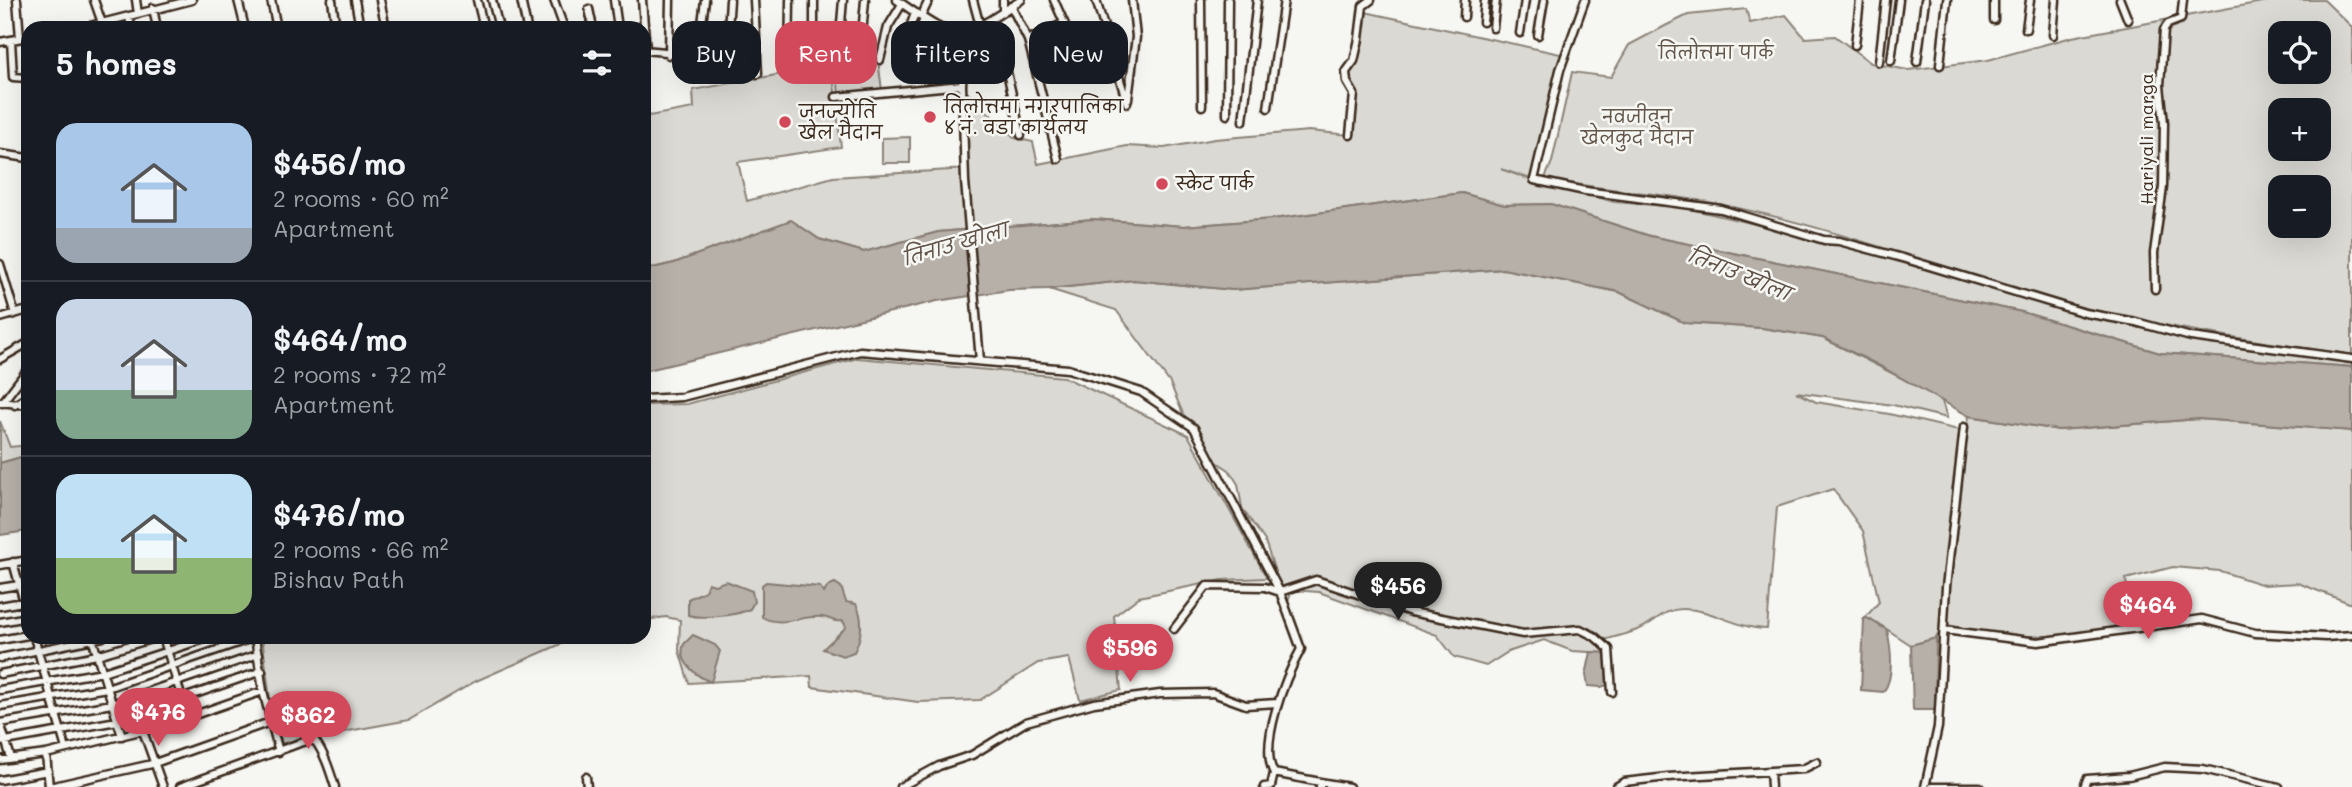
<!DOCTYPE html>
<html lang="en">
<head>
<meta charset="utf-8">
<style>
  body { margin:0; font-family:Mali,"Playpen Sans Deva",sans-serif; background:#242831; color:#f1f3f6; height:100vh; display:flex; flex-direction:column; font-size:26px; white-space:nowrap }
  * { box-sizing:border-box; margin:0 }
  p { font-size:23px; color:#9ea1a6 }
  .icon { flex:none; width:38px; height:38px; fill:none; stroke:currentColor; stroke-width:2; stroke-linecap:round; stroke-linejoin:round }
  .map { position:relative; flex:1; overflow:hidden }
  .sheet { position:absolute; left:21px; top:21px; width:630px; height:623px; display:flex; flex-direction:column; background:#171b24; border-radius:21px; box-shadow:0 7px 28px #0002 }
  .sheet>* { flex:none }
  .guide { position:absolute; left:672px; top:21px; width:665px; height:63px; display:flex; gap:14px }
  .buttons { position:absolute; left:2268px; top:21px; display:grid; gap:14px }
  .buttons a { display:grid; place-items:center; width:63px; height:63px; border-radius:14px; background:#171b24; box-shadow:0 7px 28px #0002; font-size:35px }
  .price { position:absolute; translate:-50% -60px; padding:0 16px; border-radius:24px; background:#d1495b; color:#fff; font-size:23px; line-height:46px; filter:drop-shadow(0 2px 4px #0008) }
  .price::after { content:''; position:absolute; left:50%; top:42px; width:21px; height:16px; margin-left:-10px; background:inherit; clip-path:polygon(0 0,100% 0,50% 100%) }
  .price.selected { background:#222; color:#fff }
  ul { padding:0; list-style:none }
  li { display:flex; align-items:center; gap:21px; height:175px; padding:0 35px }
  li+li { border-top:2px solid #363941 }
  li span { display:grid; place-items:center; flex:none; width:196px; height:140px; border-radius:21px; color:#555 }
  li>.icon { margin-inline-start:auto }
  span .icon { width:84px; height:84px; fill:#fffc; stroke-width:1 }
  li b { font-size:30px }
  h2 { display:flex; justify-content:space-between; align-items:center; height:84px; padding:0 35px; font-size:30px }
  .tag { padding:0 24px; border-radius:21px; background:#171b24; box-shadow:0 7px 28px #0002; font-size:24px; line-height:63px }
  .tag.selected { background:#d1495b; color:#fff }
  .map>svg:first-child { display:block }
  .green { fill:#dad9d3; stroke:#8a8278; stroke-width:2; fill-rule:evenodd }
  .water { fill:#b6b0a9; stroke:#857a71; stroke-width:2 }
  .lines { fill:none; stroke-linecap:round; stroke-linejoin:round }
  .minor-casing { stroke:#3b2a1e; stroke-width:11 }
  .minor { stroke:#f6f6f2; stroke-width:6 }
  .poi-dot { fill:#d1495b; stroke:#f6f6f2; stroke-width:2.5 }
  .labels { text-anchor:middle; stroke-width:5; stroke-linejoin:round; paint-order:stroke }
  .park-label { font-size:18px; fill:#63564b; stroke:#f6f6f2 }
  .poi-label { font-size:18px; fill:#3b2a1e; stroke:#f6f6f2; text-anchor:start }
  .street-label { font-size:18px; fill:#3b2a1e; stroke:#f6f6f2 }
  .water-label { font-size:19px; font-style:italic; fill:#605248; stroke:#f6f6f2 }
</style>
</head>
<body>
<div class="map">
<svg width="2352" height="787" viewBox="0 0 2352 787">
  <rect width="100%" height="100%" fill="#f6f6f2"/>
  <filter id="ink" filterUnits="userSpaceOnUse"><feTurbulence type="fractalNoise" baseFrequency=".0143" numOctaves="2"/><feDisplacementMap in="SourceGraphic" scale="14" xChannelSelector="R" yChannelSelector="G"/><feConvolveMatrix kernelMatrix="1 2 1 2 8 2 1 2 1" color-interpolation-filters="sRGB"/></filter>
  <g filter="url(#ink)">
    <!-- green -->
    <path class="green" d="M2273 0H2324L2352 27V355C2250 340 2149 326 2050 299 1941 269 1834 227 1723 205 1664 192 1604 192 1545 178L1552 162 1572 72 1611 77 1629 45 1667 25 1688 15 1746 9 1750 23 1786 15 1805 38 1835 36 1871 63 1908 70 1988 60 2072 37ZM2280 33H2319V72H2280ZM2280 110H2319V149H2280ZM2280 187H2319V226H2280Z
      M1365 12 1565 55 1534 180 1501 169 1550 187 1574 190 1614 202 1681 207 1786 231 1934 270 2072 312 2188 339 2304 352 2352 362V367L2160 353 2022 312 1650 236 1551 204 1504 205 1462 193 1273 219 1183 226 1093 219 938 232 864 252 819 239 791 220 674 263 644 270V107L649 116 694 108 693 90 832 65 841 147 738 162 747 201 833 177 967 169V92L1015 138 1033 142 1038 164 1127 146 1164 148 1215 139 1309 131 1350 135 1354 94 1349 73Z
      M878 60 882 90 839 95 836 65Z
      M910 137V163H882V138Z
      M1504 269 1619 292 1685 323 1762 328 1823 338 1941 398 1947 418 1893 405 1796 392 1816 402 1889 414 1963 431 1952 489 1943 626 1936 638 1911 645 1871 619H1864L1879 602 1863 531 1833 489 1777 507 1767 629C1737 629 1711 608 1682 609 1665 609 1656 621 1642 628 1629 634 1614 637 1600 641L1583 629 1523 632 1427 611 1343 589 1318 576 1280 587 1265 541 1242 508 1238 484 1229 470 1214 460 1184 416 1170 383 1116 310 1049 289 1134 280 1233 290Z
      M858 358 1064 377 1188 435 1267 578 1222 580 1139 597 1114 616 1121 690 1080 700 1069 658 1038 663 980 700 918 702 812 687 811 676 689 683 679 650 680 620 666 617 644 620V405L687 404Z
      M1969 416 2059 430 2199 419 2352 431V604L2298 583 2264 585 2220 571 2173 567 2126 579 2131 624 2059 636H2006L1947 625C1948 555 1958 485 1969 416Z
      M0 421 10 447 28 445V455L0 463Z
      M1307 584H1317L1409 614 1519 635 1582 631 1607 653 1572 651 1544 640 1508 652 1486 666 1454 657 1437 635 1319 592 1292 590 1288 602 1285 592Z
      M262 637H577L476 681 409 720 282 743 271 707Z"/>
    <!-- water -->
    <path class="water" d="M1462 193 1504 205 1551 204 1650 236 2022 312 2160 353 2352 367V431L2199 419 2059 430 1969 416 1878 365 1823 338 1762 328 1685 323 1619 292 1503 269 1233 290 1134 280 1049 289 1009 290 937 301 644 371V270L674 263 791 220 819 239 864 252 938 232 1093 219 1184 226 1273 219Z
      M28 455V531L0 535V463Z
      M726 581 752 591 754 602 750 609C737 616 701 619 688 615V599L705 591 708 583 715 585Z
      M766 582 820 587 824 593 828 586 835 583 841 587 846 602 856 604C864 619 862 637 854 652L843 656 823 649 846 627 843 621C834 623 831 618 822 617 802 615 781 628 762 617V585Z
      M1867 618 1887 630C1891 647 1895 678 1883 692L1861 690 1864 619Z
      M693 635 715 645 720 651 711 682C697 677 677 661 684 644Z
      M1936 638 1935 710H1913L1911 645Z
      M1591 652 1607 653 1610 684 1601 687 1588 686 1586 675Z"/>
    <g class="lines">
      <defs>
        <path id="minor" d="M17 0 20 38
          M94 0 102 23
          M136 0 138 14
          M238 0 245 28
          M271 0 277 28
          M332 0 336 28
          M355 0 360 28
          M380 0 386 28
          M477 0 484 28
          M492 0 499 28
          M521 0 527 28
          M554 0 564 28
          M614 0 618 28
          M642 0 646 50
          M754 0 758 74
          M897 0C959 44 959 41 1021 0
          M973 0 980 26
          M1003 0V11
          M1054 0 1083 65
          M1096 0 1127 103
          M1201 0 1202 106
          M1585 0 1560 70 1534 180 1585 191 1721 209 1824 240 1839 241 1906 259 2085 313 2136 322 2191 337 2352 359
          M2120 0 2128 20
          M1011 6 1028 40 1058 159
          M153 8 157 28
          M589 9 593 28
          M129 16 131 28
          M921 17 929 0
          M1464 17 1465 0
          M1994 20V0
          M988 21 1001 45 1021 135
          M1483 22 1485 0
          M82 28 192 0
          M1493 28 1496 0
          M1051 29 1071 70
          M2026 29 2030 0
          M1520 33 1525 0
          M965 34 962 85 965 181 980 361
          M1538 35 1544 0
          M2053 35 2056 0
          M11 40 13 77 27 78 28 91
          M1028 40 1064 23
          M0 42 28 37
          M727 44 730 0
          M1855 45 1860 0
          M903 48 915 13
          M644 50 698 55 705 0
          M669 55 670 0
          M909 56 924 19
          M860 57 865 0
          M838 58 843 0
          M880 60 888 27 902 4
          M1891 61 1899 0
          M814 62V0
          M1879 62 1886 0
          M1917 62 1925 0
          M1940 65 1947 0
          M789 69 790 0
          M836 97 962 85
          M1128 99 1136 37 1132 0
          M1268 108 1284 0
          M1227 115 1228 0
          M1243 121 1257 0
          M1350 135 1354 94 1347 82 1346 72 1354 61 1359 39 1363 6 1371 0
          M0 154 28 158
          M0 264 15 314
          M2155 289 2154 253 2163 187 2164 123 2160 85 2164 30 2168 24 2181 19 2183 0
          M0 318 28 310
          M0 359 28 343
          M644 399 682 397 860 351 1068 369 1141 392 1194 428 1280 592 1301 649C1286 676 1258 745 1274 773L1320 782V787
          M0 402 28 405
          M2 403 28 369
          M15 405 28 396
          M13 562 28 617
          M0 565 28 560
          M0 588 19 585
          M0 606 28 601
          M0 622 28 617
          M1174 629 1207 586 1265 587 1280 592 1316 580 1411 612 1523 634 1580 629 1594 636 1609 649 1612 692
          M1944 630 2038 642 2202 619 2255 633 2326 637 2352 635
          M34 637 66 749
          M163 637 188 718
          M255 637 263 691 279 752
          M92 638 122 736
          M0 640 28 635
          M0 658 103 637
          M0 674 97 655 158 637
          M0 690 103 672 211 637
          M0 706 107 688 255 637
          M143 731 163 787
          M0 742 117 721 262 671
          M46 754 49 787
          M11 758 0 723 112 704 259 654
          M0 760 46 754 169 724 263 691
          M1770 772 1771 787
          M586 777 587 787
          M0 780 48 771
          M1320 782 1349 787
          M49 787 152 764 270 722C314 720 324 752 335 787
          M180 787 297 744 310 740 316 742
          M900 787 939 766 972 755 1026 722 1094 703 1160 694 1213 693 1246 705 1277 703
          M1264 787 1271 786 1274 773
          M1616 787 1624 782 1668 777 1803 769 1817 762
          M1925 787 1938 727 1946 587 1964 427
          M1932 787H1980
          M2084 787 2087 779 2129 776 2165 767 2203 769 2279 787"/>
      </defs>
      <!-- minor casing -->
      <use href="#minor" class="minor-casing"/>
      <!-- minor -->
      <use href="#minor" class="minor"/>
    </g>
  </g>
  <!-- markers -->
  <g class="poi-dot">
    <circle cx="930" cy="117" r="7"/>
    <circle cx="785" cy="122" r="7"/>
    <circle cx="1162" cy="184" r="7"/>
  </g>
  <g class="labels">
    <!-- park labels -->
    <g class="park-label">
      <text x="1716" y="59">तिलोत्तमा पार्क</text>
      <text x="1637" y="123">नवजीवन<tspan x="1637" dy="21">खेलकुद मैदान</tspan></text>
    </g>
    <!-- poi labels -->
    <g class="poi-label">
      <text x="944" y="113">तिलोत्तमा नगरपालिका<tspan x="944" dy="21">४ नं. वडा कार्यलय</tspan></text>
      <text x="799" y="118">जनज्योति<tspan x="799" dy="21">खेल मैदान</tspan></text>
      <text x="1176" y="190">स्केट पार्क</text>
    </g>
    <!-- street labels -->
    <g class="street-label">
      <text transform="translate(2147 139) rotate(-90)" y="6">Hariyali marga</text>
    </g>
    <!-- water labels -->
    <g class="water-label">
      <text transform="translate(955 244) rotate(-16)" y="7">तिनाउ खोला</text>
      <text transform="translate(1739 274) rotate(22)" y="7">तिनाउ खोला</text>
    </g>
  </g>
</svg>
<div class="buttons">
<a><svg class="icon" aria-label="locate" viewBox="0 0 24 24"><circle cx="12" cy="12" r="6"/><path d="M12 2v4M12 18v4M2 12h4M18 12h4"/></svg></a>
<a>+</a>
<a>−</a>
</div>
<b class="price selected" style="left:1398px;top:622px">$456</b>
<b class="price" style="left:2148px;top:641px">$464</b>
<b class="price" style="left:1130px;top:684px">$596</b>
<b class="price" style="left:158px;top:748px">$476</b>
<b class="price" style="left:308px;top:751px">$862</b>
<div class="guide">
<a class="tag">Buy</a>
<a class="tag selected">Rent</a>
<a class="tag">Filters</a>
<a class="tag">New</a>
</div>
<section class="sheet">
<h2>5 homes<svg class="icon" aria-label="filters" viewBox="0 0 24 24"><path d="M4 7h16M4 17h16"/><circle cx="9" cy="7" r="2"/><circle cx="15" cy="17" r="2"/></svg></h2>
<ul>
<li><span style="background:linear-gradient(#a9c7e8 75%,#9aa5b1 0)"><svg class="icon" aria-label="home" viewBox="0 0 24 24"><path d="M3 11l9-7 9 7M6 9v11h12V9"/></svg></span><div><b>$456/mo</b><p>2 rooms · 60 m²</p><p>Apartment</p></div></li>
<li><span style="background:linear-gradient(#c9d6e8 65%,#7fa58c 0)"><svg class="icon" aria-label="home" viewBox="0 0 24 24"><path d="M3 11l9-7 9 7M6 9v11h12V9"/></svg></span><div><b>$464/mo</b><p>2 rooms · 72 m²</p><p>Apartment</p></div></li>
<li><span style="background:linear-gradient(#bfe0f5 60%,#8fb573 0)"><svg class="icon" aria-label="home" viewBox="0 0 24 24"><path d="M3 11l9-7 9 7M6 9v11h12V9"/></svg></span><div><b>$476/mo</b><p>2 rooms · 66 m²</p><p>Bishav Path</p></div></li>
</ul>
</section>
</div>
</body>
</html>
